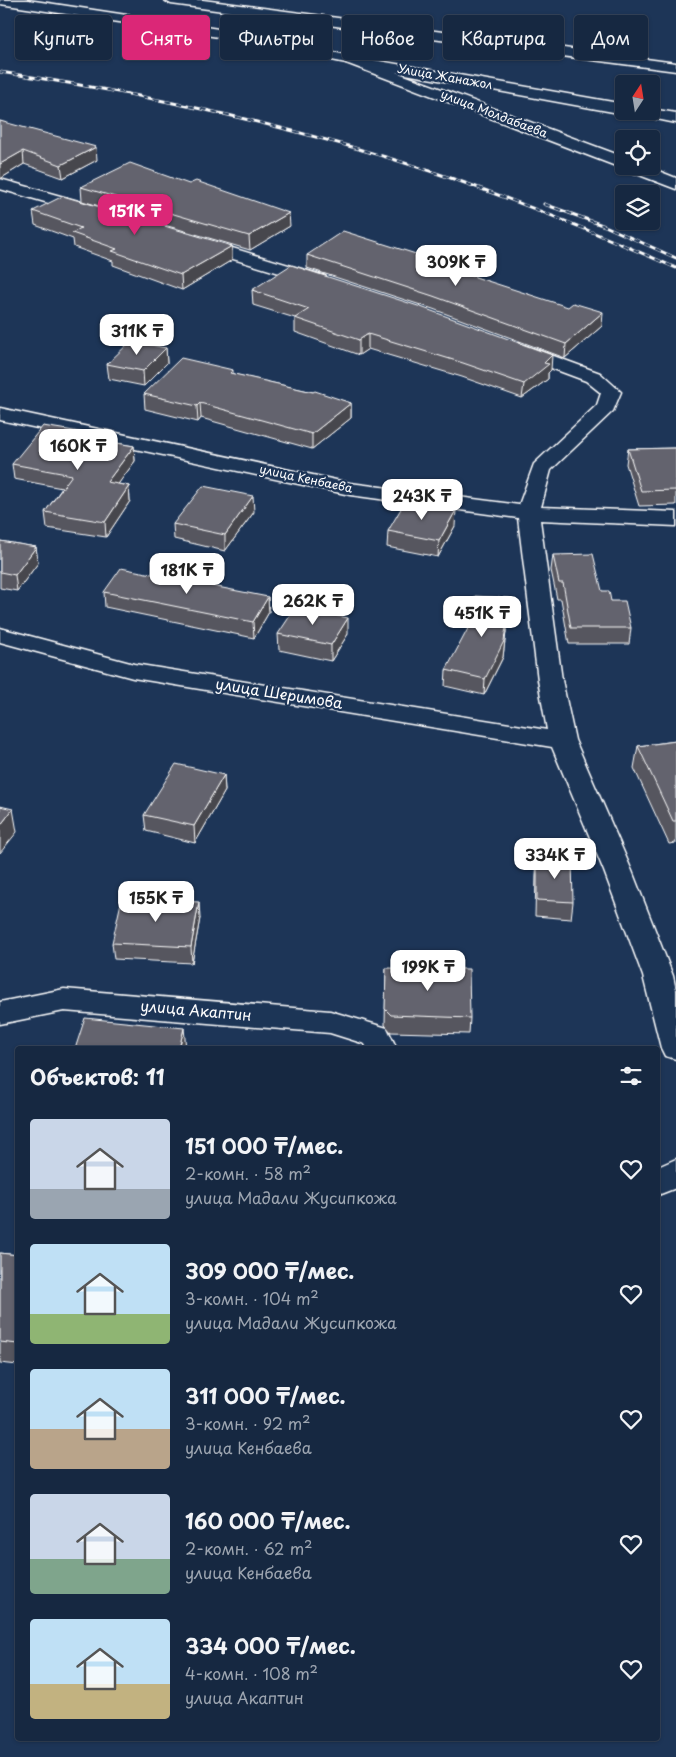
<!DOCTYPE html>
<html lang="ru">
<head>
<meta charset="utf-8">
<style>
  body { margin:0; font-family:"Playpen Sans",sans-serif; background:#1f3048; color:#f1f3f6; height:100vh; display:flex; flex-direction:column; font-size:19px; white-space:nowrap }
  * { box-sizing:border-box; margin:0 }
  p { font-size:16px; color:#9ea6b1 }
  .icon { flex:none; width:28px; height:28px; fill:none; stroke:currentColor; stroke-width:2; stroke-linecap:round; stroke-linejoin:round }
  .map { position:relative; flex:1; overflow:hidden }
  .side { position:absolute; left:15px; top:1046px; width:645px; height:695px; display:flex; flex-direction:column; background:#162841; border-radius:5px; box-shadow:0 1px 4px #0004,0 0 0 1px #35445a }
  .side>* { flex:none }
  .guide { position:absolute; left:15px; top:15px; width:646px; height:45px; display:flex; gap:10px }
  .needle { width:32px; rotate:12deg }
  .buttons { position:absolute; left:615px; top:75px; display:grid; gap:10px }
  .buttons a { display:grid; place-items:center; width:45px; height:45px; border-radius:5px; background:#162841; box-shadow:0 1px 4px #0004,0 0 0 1px #35445a; font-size:25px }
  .price { position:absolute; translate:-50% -42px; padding:0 11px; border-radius:10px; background:#fff; color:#222; font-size:16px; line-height:32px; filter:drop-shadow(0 1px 2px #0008) }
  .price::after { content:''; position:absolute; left:50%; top:30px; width:15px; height:11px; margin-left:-8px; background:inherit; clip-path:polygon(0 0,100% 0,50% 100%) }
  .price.selected { background:#db2777; color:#fff }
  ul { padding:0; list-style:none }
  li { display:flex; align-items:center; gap:15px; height:125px; padding:0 15px }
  li span { display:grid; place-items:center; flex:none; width:140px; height:100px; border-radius:5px; color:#555 }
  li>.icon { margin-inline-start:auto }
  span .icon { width:60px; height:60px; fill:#fffc; stroke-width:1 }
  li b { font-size:21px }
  h2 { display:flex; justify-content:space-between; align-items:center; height:60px; padding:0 15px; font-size:21px }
  .pill { padding:0 18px; border-radius:5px; background:#162841; box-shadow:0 1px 4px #0004,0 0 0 1px #35445a; font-size:18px; line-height:45px }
  .pill.selected { background:#db2777; color:#fff }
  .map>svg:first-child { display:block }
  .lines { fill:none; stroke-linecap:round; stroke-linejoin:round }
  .minor-casing { stroke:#fff; stroke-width:3 }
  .primary-casing { stroke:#fff; stroke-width:3 }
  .minor { fill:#1d3557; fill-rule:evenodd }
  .primary { fill:#1d3557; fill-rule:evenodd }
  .rail-casing { stroke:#fff; stroke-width:3 }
  .rail { stroke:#1d3557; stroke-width:2; stroke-dasharray:6; stroke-linecap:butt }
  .wall { fill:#56565f; stroke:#fff }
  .shaded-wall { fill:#46464d; stroke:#fff }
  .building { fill:#64646e; stroke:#fff }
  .labels { text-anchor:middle; stroke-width:4.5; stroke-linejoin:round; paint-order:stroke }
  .far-street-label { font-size:12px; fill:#fff; stroke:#1d3557 }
  .street-label { font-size:15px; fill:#fff; stroke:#1d3557 }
</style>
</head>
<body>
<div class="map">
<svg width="676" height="1757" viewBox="0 0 676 1757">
  <rect width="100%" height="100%" fill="#1d3557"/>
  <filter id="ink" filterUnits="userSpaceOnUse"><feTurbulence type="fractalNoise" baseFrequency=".02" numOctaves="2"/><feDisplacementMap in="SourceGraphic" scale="10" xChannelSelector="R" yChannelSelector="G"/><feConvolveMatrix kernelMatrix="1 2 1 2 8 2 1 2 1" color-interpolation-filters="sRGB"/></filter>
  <g filter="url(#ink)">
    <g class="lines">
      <defs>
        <path id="minor" d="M164 0H203L676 63V71L387 33 361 59 624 157V166H646L676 178V189L346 63 344 60 346 57 373 31 171 4Z
          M0 179 96 206 99 210 96 214 90 215 0 189Z
          M196 237 325 276 328 280 325 284 319 285 190 246 187 242 190 238Z
          M518 343 600 373 621 392 613 411 551 470 541 507 676 512V526L540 520 562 680 575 740 632 871 673 976 676 990V1059L665 1056 661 1048 643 976 604 871 552 747 133 678 0 642V628L134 664 547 730 538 680 518 518 350 495 0 420V408L350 483 519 505 534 464 597 405 601 393 586 381 511 353 508 349 511 345Z
          M64 989 330 1011 387 1028 397 1049H367L365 1044 330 1033 64 1011 0 1024V1002Z
          M676 1159V1188L658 1195V1167Z"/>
        <path id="primary" d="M0 0H28L225 30 351 56 624 104V111H630L624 114 351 64 225 38 0 4Z
          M651 109 676 113V123L632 114 630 111H651Z"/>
      </defs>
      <!-- minor casing -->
      <use href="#minor" class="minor-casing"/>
      <!-- primary casing -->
      <use href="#primary" class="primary-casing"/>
      <!-- minor -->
      <use href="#minor" class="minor"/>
      <!-- primary -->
      <use href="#primary" class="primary"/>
      <defs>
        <path id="rail" d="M0 72C146 94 290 125 430 171 514 199 595 232 676 268
          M544 204 605 226 676 258"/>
      </defs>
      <!-- rail casing -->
      <use href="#rail" class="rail-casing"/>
      <!-- rail -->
      <use href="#rail" class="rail"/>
    </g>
    <!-- wall -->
    <path class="wall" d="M0 121 97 160 63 178 24 164 0 179Z
      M81 187 290 226 250 250 82 201Z
      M33 211 232 246V260L182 290 113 265V261L74 247 73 239 35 225Z
      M307 255 473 276 602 326 565 358 433 309 307 268Z
      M252 290 551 370 548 373V379L522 398 462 377 368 349 359 355 295 332V318L253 305Z
      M166 348 167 363 144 386 109 379 107 364Z
      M233 370V374L313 392 351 403V418L312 449 201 418 198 422 145 409 144 394Z
      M87 438 134 446 135 461 118 484 129 486 130 501 106 537 47 528 45 512 62 488 14 479 12 464Z
      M676 448V505L639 506 626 464 628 449Z
      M254 512 225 551 174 539 173 524Z
      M455 526 438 557 387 547 388 531Z
      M0 541 36 547 38 563 17 591 0 588Z
      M553 555 602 591 611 601 631 628 629 644H569L561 599H557L551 570Z
      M104 592 268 597 269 612 254 638 105 607Z
      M510 598 503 657 484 695 445 686 446 670Z
      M278 634H348L331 661 279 650Z
      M676 741V843L669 844 634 768 638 746Z
      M224 775 225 791 195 843 146 831 144 815Z
      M537 858 573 902 571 919 535 916 536 875Z
      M200 918 192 963 114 959 112 943Z
      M386 968 470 1018 469 1034 391 1032 385 1025Z
      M0 1253 18 1255V1365L0 1363Z"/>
    <!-- shaded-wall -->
    <path class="shaded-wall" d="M96 147 97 160 63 178 61 165Z
      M23 151 24 164 0 179V164Z
      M289 213 290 226 250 250 249 236Z
      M232 246V260L182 290 181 275Z
      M603 312 602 326 565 358 566 344Z
      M368 334V349L359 355V340Z
      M166 348 167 363 144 386 143 371Z
      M552 355 551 370 548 373V379L522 398 524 384 544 363Z
      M200 403 201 418 198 422 197 406Z
      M351 403V418L312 449V434Z
      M134 446 135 461 108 498 107 482Z
      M129 486 130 501 106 537 105 522Z
      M253 496 254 512 225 551V535Z
      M456 510 455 526 438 557 439 541Z
      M36 547 38 563 17 591 15 575Z
      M268 597 269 612 254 638 253 622Z
      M510 598 503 657 484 695 485 679Z
      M348 618V634L331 661V645Z
      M224 775 225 791 195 843 194 826Z
      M13 809 17 832 0 853V826Z
      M199 902 200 918 192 963 191 947Z
      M184 1028 186 1049H179Z"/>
    <!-- building -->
    <path class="building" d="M0 121 96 147 61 165 23 151 0 164Z
      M130 163 189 184 196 181 289 213 249 236 81 187Z
      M63 196 232 246 181 275 112 251 117 249 72 233 81 228 33 211Z
      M343 231 473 272 469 275 568 307 573 303 603 312 566 344 433 296 307 255Z
      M291 265 418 306 552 355 544 363 549 364 524 384 463 363 368 334 359 340 295 318 309 309 252 290Z
      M131 341 166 348 143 371 107 364Z
      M181 358 233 370 230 373 313 392 315 391 351 403 312 434 200 403 197 406 144 394Z
      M43 426 86 433 83 437 134 446 107 482 129 486 105 522 45 512 72 475 12 464Z
      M676 448V490L641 491 628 449Z
      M203 486 253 496 225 535 173 524Z
      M406 500 456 510 439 541 388 531Z
      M0 541 36 547 15 575 0 572Z
      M593 554 602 591H609L611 601H625L631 628H571L563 583H559L553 555Z
      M121 568 268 597 253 622 104 592Z
      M475 596 510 598 504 641 485 679 446 670 472 621Z
      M296 607 348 618 331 645 278 634Z
      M676 741V821H673L638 746Z
      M176 764 224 775 194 826 144 815Z
      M0 806 13 809 0 826Z
      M537 858 572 860 573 902 537 900Z
      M122 898 199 902 191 947 112 943Z
      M386 968 469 969 470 1018 391 1015 385 1009Z
      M85 1018 184 1028 179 1049H75Z
      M0 1253 18 1255V1344L0 1342Z"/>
  </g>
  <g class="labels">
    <!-- far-street labels -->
    <g class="far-street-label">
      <text transform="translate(445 77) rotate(10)" y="4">Улица Жанажол</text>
      <text transform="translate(494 114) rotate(21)" y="4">улица Молдабаева</text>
      <text transform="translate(306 479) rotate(12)" y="4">улица Кенбаева</text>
    </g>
    <!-- street labels -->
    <g class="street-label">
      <text transform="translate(279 694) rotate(9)" y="5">улица Шеримова</text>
      <text transform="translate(196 1011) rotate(5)" y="5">улица Акаптин</text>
    </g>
  </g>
</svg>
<div class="buttons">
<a><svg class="needle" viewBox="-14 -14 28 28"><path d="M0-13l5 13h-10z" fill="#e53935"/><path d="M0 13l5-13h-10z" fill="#9ea6b1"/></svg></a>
<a><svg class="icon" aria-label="locate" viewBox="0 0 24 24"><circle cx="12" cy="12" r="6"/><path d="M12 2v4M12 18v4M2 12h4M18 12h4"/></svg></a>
<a><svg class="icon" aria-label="layers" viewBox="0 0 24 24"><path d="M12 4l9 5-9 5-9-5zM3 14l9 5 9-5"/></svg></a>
</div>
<b class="price selected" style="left:135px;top:236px">151K ₸</b>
<b class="price" style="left:456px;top:287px">309K ₸</b>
<b class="price" style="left:137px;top:356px">311K ₸</b>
<b class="price" style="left:78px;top:471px">160K ₸</b>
<b class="price" style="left:422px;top:521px">243K ₸</b>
<b class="price" style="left:187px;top:595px">181K ₸</b>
<b class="price" style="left:313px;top:626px">262K ₸</b>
<b class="price" style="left:482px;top:638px">451K ₸</b>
<b class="price" style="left:555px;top:880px">334K ₸</b>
<b class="price" style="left:156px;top:923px">155K ₸</b>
<b class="price" style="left:428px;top:992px">199K ₸</b>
<div class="guide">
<a class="pill">Купить</a>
<a class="pill selected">Снять</a>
<a class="pill">Фильтры</a>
<a class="pill">Новое</a>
<a class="pill">Квартира</a>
<a class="pill">Дом</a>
</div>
<section class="side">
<h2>Объектов: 11<svg class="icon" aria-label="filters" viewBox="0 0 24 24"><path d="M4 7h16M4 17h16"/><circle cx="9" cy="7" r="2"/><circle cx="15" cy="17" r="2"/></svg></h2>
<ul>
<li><span style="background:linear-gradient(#c9d6e8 70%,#9aa5b1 0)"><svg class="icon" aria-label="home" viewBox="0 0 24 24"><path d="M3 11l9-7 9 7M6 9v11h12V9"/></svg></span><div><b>151 000 ₸/мес.</b><p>2-комн. · 58 m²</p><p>улица Мадали Жусипкожа</p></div><svg class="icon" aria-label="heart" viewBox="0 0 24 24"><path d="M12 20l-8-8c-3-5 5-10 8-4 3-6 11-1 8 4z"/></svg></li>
<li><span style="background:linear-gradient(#bfe0f5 70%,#8fb573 0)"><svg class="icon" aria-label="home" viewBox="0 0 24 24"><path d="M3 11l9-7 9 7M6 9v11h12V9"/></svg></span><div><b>309 000 ₸/мес.</b><p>3-комн. · 104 m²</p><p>улица Мадали Жусипкожа</p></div><svg class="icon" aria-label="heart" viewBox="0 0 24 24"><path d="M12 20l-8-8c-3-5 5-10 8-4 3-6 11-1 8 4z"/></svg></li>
<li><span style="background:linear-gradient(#bfe0f5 60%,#b9a48a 0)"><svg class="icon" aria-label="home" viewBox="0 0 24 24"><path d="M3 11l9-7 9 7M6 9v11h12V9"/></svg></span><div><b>311 000 ₸/мес.</b><p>3-комн. · 92 m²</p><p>улица Кенбаева</p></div><svg class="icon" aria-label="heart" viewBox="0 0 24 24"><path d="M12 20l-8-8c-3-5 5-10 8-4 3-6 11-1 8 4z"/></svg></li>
<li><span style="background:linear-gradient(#c9d6e8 65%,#7fa58c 0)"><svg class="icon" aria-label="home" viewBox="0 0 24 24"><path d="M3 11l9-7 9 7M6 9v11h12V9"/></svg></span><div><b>160 000 ₸/мес.</b><p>2-комн. · 62 m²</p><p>улица Кенбаева</p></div><svg class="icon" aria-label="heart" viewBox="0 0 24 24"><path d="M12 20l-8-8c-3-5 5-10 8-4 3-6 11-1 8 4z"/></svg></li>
<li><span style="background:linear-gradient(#bfe0f5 65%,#c2b280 0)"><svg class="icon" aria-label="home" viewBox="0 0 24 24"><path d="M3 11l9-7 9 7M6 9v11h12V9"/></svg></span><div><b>334 000 ₸/мес.</b><p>4-комн. · 108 m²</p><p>улица Акаптин</p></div><svg class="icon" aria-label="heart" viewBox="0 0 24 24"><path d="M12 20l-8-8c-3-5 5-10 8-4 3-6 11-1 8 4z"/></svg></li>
</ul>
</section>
</div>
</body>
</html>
